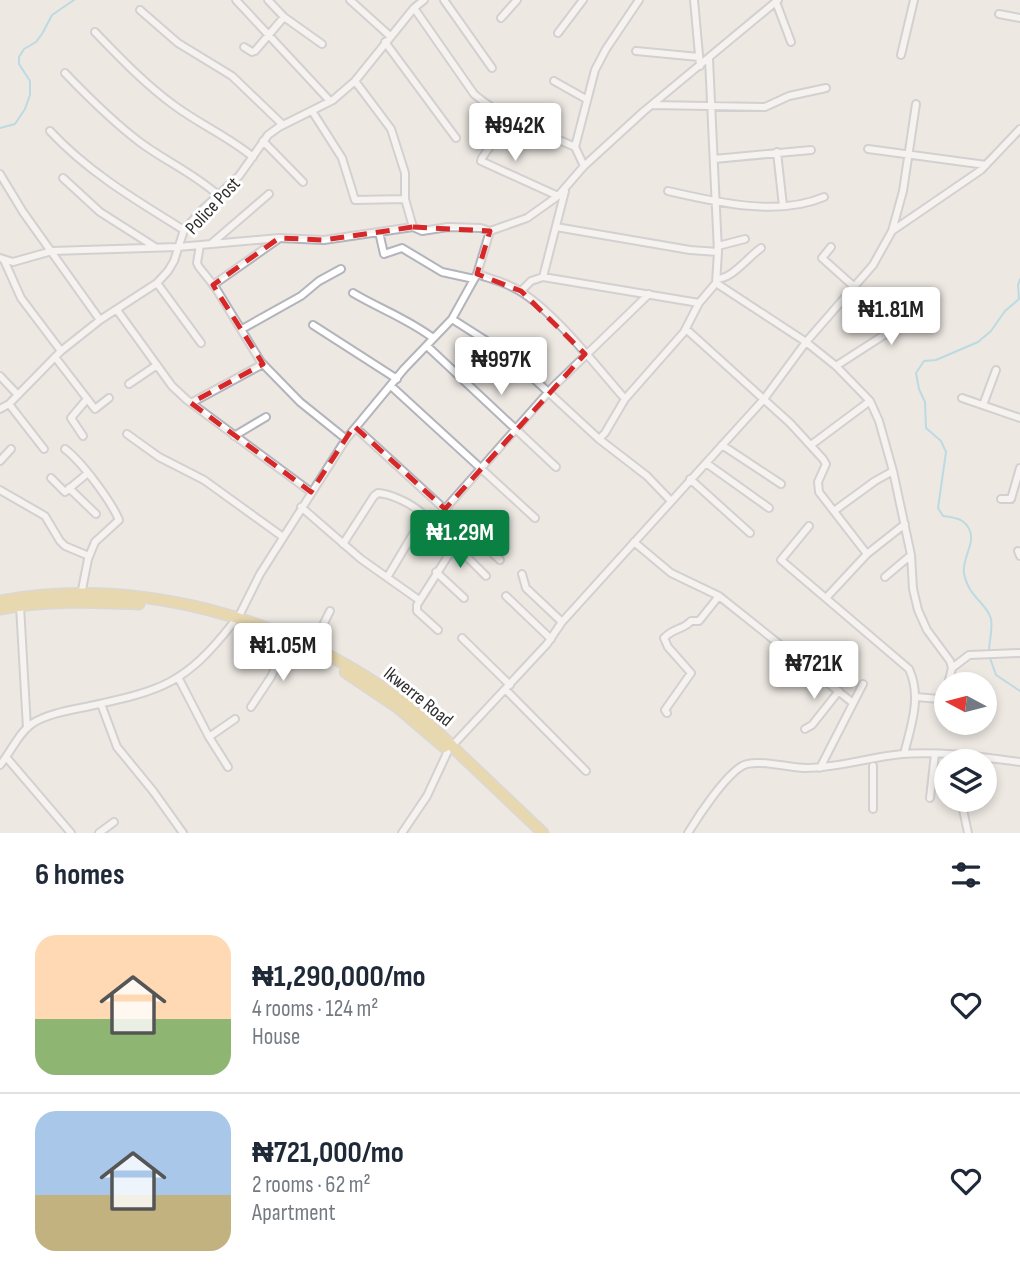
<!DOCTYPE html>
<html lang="en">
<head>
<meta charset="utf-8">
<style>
  body { margin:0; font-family:"Sofia Sans Condensed",sans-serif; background:#f2f2f3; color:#1f2937; height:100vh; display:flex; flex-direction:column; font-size:26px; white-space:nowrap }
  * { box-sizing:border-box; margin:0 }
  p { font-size:23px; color:#747a83 }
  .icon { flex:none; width:38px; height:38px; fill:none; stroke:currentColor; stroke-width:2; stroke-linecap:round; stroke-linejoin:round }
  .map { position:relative; height:833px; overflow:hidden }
  .side { display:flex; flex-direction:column; background:#fff; flex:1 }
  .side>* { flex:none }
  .needle { width:46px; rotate:277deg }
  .buttons { position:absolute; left:934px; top:672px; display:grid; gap:14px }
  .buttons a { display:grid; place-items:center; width:63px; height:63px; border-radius:50%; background:#fff; box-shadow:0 4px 10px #0003; font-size:35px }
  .price { position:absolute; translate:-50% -60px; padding:0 16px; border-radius:7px; background:#fff; color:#222; font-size:23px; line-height:46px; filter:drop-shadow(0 2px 4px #0008) }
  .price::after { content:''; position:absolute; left:50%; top:42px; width:21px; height:16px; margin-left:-10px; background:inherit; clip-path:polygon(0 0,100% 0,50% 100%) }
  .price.on { background:#0b8043; color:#fff }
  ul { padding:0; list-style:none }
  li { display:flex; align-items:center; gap:21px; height:175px; padding:0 35px }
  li+li { border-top:2px solid #e0e1e3 }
  li span { display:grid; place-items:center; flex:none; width:196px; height:140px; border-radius:21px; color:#555 }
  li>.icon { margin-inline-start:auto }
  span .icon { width:84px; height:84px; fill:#fffc; stroke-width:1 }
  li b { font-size:30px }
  h2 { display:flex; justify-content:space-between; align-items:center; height:84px; padding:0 35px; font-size:30px }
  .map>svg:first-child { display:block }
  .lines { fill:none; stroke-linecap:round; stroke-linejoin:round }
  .stream { stroke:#82cbe3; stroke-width:2 }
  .street-casing { stroke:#b3b4bc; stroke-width:10 }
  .primary-casing { stroke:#c4c4c4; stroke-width:13 }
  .street { stroke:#fff; stroke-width:6 }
  .primary { stroke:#e3c672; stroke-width:10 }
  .marked { fill:none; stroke:#d62828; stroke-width:5; stroke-dasharray:14 9; stroke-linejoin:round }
  .labels { text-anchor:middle; stroke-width:6; stroke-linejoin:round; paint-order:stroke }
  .street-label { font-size:19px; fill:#2e2e2e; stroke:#fff }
</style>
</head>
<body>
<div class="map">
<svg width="1020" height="833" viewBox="0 0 1020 833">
  <rect width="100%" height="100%" fill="#ede8e2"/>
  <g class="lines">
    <!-- stream -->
    <path class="stream" d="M0 128 15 124 25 109 30 95V81L19 64V57L24 49 36 42 42 34 52 15 74 0
      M989 652C989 641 993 630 991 619 987 603 968 597 964 573 962 558 975 544 970 531 965 518 955 518 943 516L938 508 946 452 941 441 926 428 925 402 919 389 916 373 924 361 936 360 978 342 991 331 1005 311 1019 299 1018 285 1020 279
      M990 658 996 675 1020 691"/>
    <defs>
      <path id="street" d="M236 0 330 101
        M268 0 284 17 322 44
        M350 0 390 36
        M444 0 492 68
        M694 0 700 66
        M776 2 791 42
        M414 8 474 94C503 119 540 131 575 147
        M140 10 178 43 232 76 283 125
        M999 14 1020 18
        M501 18 517 0
        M95 32C120 58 146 85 175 106 201 125 229 137 253 157
        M558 33 583 0
        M385 42 456 138
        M244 47 252 52 255 51 284 17
        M636 51 699 57
        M901 55 914 0
        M65 73C89 98 113 122 141 143 167 162 193 173 218 195
        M355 81 391 129 405 173V199L413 227
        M554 81 586 99
        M652 105 765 107 789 96 826 88
        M312 111 342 158 355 200 405 199
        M510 118 482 158 481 161 558 196
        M50 131C88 172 137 201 184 230
        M263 141 303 182
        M868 149 986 165
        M777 152 783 206
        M714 159 811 150
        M584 166 575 147 595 70 606 49 639 0
        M0 174 23 212 100 320
        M63 178 100 212 155 247
        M668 191C716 202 777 217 824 197
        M556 227 690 250 718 252
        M892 231 981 170 1020 129
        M379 232 384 254 402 248 442 272 474 279
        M212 243 269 194
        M200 245 197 263 199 267 215 287 261 362 300 402 346 439
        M718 246 745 239
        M831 247 822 258 898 326
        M0 258 13 262 52 251 178 247 279 238 324 240 413 227 422 231 448 227 481 228 490 231 527 218 558 196 584 166 643 112 778 0
        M4 260 21 298 61 351
        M477 274C491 279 505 282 518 290 554 311 596 366 625 399
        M543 277 565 191
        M717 279C733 278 747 258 761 248
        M157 283 201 343
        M716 283 806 342 836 366 870 401 879 421 893 471 911 555 913 589 918 610 927 630 950 661 952 668 948 684
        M213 285 277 240
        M521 291 531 281 543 277 699 303
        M353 293C380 309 408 319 433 338
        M117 310 172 386 187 400 311 492
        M452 319 507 354 599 439 647 476 671 501
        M313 325 397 379
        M242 329 301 296 319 281 341 269
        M686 329 790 423 823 459 826 464 818 482 819 492 867 554
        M427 346 556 467
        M55 357 95 409 109 398
        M836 366 898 326 924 302
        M0 376 18 395
        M129 384 157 365
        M391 386 535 518
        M962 398 1020 418
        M191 403 263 364
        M9 404 44 449
        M983 405 996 370
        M0 409 9 404 61 351 100 320 157 283 168 271 174 261 184 230 201 211 239 176 268 135 279 127 333 100 355 81 414 8 424 0
        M356 428 500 560
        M127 434 159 457 204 480 283 537
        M83 436 71 418 87 399
        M234 436 266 417
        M599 439 605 433 625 399 684 332 699 303 716 283 718 252 709 59
        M722 445 781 484
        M811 445 870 401
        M65 449C82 462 111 501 119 520L95 542 88 559 81 595
        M0 461 11 449
        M706 463 769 508
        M51 478 65 492 88 473
        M690 479 750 533
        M69 488 96 514
        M0 490 45 516 60 541 65 546 89 556
        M1001 499H1011L1020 468
        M301 507 361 559 419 600
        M445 509 553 387 649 294
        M834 511 875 481 893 471
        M809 526 781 560 909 669C922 697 911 726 904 754
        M634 542 671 573 719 596 853 703
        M343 544 374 496 378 493C392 494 412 504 423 514L422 519 388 576
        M1018 551 1020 556
        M436 572 464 598
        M522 574 526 588 562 622
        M885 577 911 555
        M506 596 551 639
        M826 598 867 554 905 524
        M20 606 27 728
        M238 618 260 574 346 439 404 369 452 319 477 274 490 231
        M438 630 417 611V605L453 548H458L486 576
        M462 638 510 685
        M312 647 330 611
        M952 668 969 655 1020 653
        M179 679 209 737 228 767
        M506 690 586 771
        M916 697 939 699 947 688
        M101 704 117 747 153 791 183 833
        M251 707 271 677 287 642
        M667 713 665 710 691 673 668 647 664 638C676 626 682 631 691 621H699L719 596
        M805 729 812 725 839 691
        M209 737 235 719
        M452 746 547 644 562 622 764 399 806 342 873 265 892 231 903 191 916 104
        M6 757 71 833
        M0 765C11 752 19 732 33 723 49 713 72 710 90 706 163 690 185 684 233 623
        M873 766V809
        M820 768 863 684
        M930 798 935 754
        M961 800 968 833
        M99 833 114 822
        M402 833 427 796 448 751
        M688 833C699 815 724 777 742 766 754 758 790 768 806 768 838 768 870 757 902 754 941 751 981 757 1020 762"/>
      <path id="primary" d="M0 601C137 576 287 617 399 699 422 716 442 736 462 756 489 782 516 807 543 833
        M0 609C46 600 93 602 139 604
        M345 672 397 707 444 747"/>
    </defs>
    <!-- street casing -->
    <use href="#street" class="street-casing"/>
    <!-- primary casing -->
    <use href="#primary" class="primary-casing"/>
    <!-- street -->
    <use href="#street" class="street"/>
    <!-- primary -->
    <use href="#primary" class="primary"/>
  </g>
  <!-- marked area -->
  <path d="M0 0H1020V833H0ZM413 227 490 231 477 274 521 291 585 354 445 509 354 426 311 492 191 403 263 364 213 285 279 238 324 240Z" fill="#ede8e2" fill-opacity=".55" fill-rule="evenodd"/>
  <path class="marked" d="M413 227 490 231 477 274 521 291 585 354 445 509 354 426 311 492 191 403 263 364 213 285 279 238 324 240Z"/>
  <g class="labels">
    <!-- street labels -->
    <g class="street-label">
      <text transform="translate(212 205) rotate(-47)" y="7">Police Post</text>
      <text transform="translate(419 696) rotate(39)" y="7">Ikwerre Road</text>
    </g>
  </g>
</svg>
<div class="buttons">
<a><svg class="needle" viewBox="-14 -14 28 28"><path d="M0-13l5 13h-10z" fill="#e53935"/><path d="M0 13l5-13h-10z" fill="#747a83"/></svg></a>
<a><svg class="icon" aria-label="layers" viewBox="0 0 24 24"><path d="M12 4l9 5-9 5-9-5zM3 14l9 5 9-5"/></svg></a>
</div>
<b class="price" style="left:515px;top:163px">₦942K</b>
<b class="price" style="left:891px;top:347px">₦1.81M</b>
<b class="price" style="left:501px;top:397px">₦997K</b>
<b class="price on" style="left:460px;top:570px">₦1.29M</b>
<b class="price" style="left:283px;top:683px">₦1.05M</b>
<b class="price" style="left:814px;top:701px">₦721K</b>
</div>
<section class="side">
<h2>6 homes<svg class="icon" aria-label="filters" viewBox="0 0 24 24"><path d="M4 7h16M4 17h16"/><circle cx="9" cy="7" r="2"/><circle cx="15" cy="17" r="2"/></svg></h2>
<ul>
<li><span style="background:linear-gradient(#ffd9b3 60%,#8fb573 0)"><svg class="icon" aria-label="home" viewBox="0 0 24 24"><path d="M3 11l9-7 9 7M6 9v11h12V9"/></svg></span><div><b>₦1,290,000/mo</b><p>4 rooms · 124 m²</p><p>House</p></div><svg class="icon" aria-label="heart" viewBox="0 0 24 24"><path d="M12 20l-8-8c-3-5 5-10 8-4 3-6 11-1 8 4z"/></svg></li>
<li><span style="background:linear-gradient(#a9c7e8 60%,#c2b280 0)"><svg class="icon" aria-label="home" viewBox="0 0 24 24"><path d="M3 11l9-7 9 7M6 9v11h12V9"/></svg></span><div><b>₦721,000/mo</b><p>2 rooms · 62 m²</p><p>Apartment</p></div><svg class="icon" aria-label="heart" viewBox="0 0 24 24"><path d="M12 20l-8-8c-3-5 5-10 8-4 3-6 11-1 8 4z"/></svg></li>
</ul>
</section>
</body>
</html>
